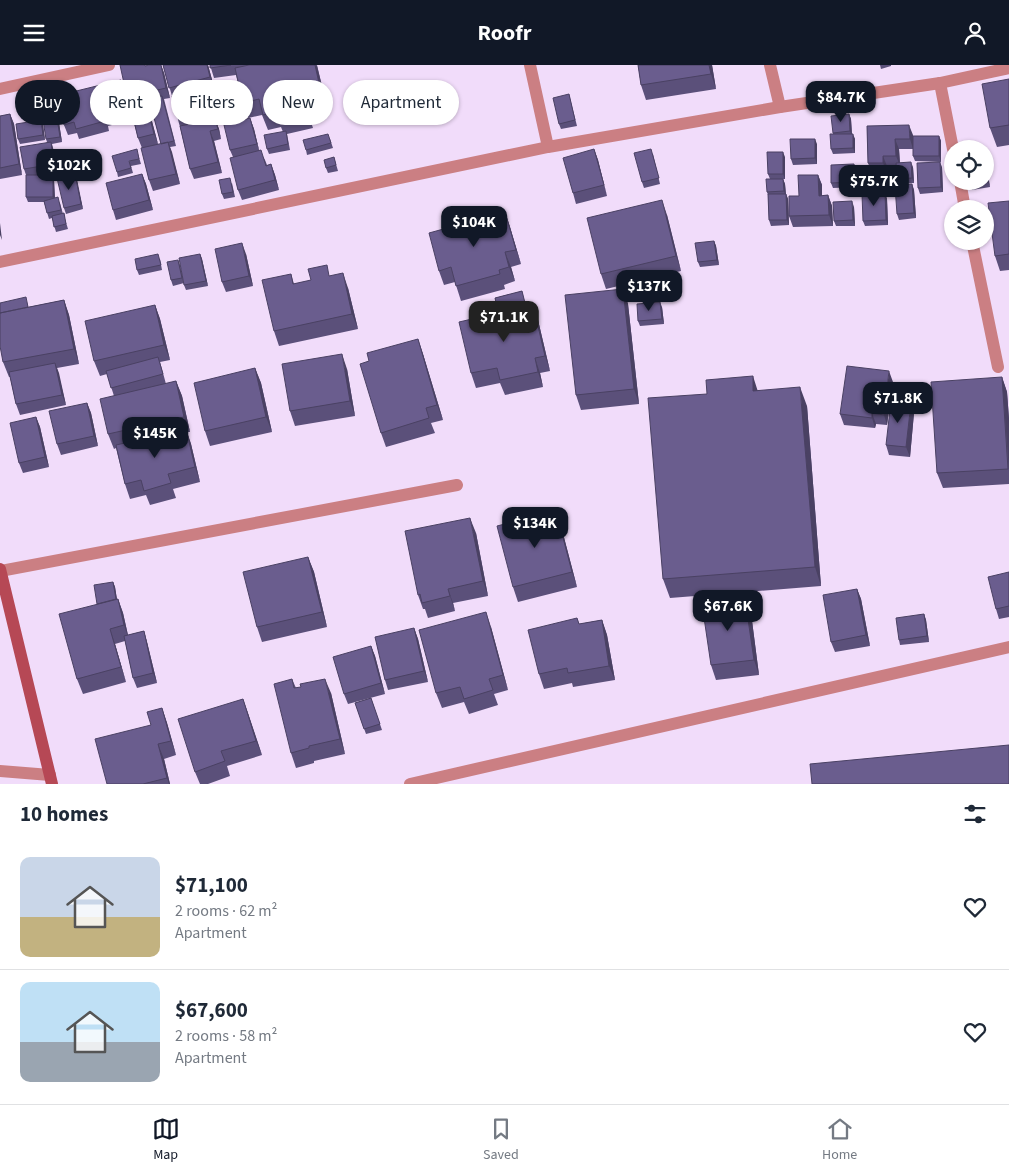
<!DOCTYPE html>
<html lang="en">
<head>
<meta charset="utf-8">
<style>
  body { margin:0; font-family:"Source Sans 3",sans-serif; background:#f2f2f3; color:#1f2937; height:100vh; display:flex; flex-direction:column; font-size:19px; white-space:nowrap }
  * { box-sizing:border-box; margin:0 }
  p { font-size:16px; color:#747a83 }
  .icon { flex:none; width:28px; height:28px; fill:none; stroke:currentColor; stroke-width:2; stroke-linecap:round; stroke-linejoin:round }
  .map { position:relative; height:719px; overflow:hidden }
  .panel { display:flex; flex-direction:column; background:#fff; flex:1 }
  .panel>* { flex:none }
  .hud { position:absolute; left:15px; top:15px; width:500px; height:45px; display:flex; gap:10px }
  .fabs { position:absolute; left:944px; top:75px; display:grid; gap:10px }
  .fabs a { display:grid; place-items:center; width:50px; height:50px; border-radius:50%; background:#fff; box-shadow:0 1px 4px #0004; font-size:25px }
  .price { position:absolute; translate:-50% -42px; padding:0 11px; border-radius:10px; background:#111827; color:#fff; font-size:16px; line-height:32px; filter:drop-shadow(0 1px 2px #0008) }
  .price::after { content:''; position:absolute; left:50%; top:30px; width:15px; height:11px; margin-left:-8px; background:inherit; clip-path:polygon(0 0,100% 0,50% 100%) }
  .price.selected { background:#222; color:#fff }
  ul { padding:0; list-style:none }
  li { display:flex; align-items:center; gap:15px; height:125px; padding:0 20px }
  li+li { border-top:1px solid #e0e1e3 }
  li span { display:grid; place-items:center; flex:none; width:140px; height:100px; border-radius:10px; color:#555 }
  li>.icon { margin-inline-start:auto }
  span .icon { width:60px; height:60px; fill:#fffc; stroke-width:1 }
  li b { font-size:21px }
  h2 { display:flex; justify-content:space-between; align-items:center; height:60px; padding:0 20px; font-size:21px }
  .pill { padding:0 18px; border-radius:22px; background:#fff; box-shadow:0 1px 4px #0004; font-size:18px; line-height:45px }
  .pill.selected { background:#111827; color:#fff }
  header { display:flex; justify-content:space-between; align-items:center; height:65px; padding:0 20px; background:#111827; color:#fff; font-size:22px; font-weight:700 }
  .tab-bar { display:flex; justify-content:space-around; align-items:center; height:70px; border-top:1px solid #e0e1e3; background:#fff; font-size:14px; color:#747a83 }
  .tab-bar a { display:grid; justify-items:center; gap:2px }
  .tab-bar .selected { color:#111827 }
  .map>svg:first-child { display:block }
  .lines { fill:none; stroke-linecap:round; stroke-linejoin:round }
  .lane { stroke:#cb7f83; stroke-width:12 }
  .street { stroke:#cb7f83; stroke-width:12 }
  .secondary { stroke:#b64855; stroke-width:12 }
  .wall { fill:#5b507a; fill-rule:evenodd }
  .shaded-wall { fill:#4a4163 }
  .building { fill:#6a5d8e; stroke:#4a4163 }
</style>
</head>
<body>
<header><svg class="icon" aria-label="menu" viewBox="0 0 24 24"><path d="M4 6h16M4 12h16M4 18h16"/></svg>Roofr<svg class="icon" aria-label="person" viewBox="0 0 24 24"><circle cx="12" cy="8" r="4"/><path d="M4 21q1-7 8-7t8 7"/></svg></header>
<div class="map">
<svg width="1009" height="719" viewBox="0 0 1009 719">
  <rect width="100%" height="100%" fill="#f1dcfa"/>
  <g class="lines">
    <!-- lane -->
    <path class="lane" d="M770 0 780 42
      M940 18 953 84
      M960 116 965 144
      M972 176 998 302"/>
    <!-- street -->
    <path class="street" d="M530 0 548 82
      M0 24 109 0
      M0 197 548 82 780 42 940 18 1009 3
      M0 506 457 420
      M0 706 50 710
      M410 719 1009 582"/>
    <!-- secondary -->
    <path class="secondary" d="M0 504 52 719"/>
  </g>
  <!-- wall -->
  <path class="wall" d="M161 0 164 8 170 33 164 34 176 81 170 82 180 119 153 126 149 115 142 83 138 73 127 32 146 1ZM147 38H150L161 79H158Z
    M163 0H208L214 22 211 23 215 32 219 53 215 54 219 64 221 74 214 76 222 108 194 114 190 104 180 62 177 51 172 31Z
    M210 0H317L329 50 310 55 313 63 287 69 290 85 269 89 267 84 283 67 281 62 268 65 262 50 248 53 243 38 236 10 214 13Z
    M638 0H712L716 24 646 35 641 20Z
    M880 0H891V1L881 4Z
    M1009 14V80L997 82 990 63Z
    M42 25 44 30 46 45 33 47 31 41Z
    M125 25 132 55 108 61 109 66 79 74 77 68 68 70 64 60Z
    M569 29 577 61 561 64 559 59Z
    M10 49 14 59 22 110 0 114V51Z
    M849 49 851 54 852 69 855 74V88L833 89 831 84 833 69V68Z
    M250 53 254 64 259 85 265 95 267 100 271 99 275 110 279 125 242 135 238 125 233 92 230 85Z
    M59 58 62 77 52 79 54 87 58 110 53 111 54 115 55 133 60 138 63 149 64 148 65 154 68 164 56 167 52 153 49 154 44 137H28L26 132V110L24 104 47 77 46 74Z
    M43 60 45 75 20 79 18 74Z
    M867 61 913 70V78L939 71 941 76V97L915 96 913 91V84H899L900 98 913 102 914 118 899 119 897 114 896 101H887V108H872L868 98Z
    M330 74 333 83 307 90 306 85Z
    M817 79V99L793 100 791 94Z
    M594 84 598 95 607 131 576 139 573 128Z
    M138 89 141 99 131 101 133 108 118 112 117 107Z
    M653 89 660 119 644 123 642 117Z
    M334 92 338 106 328 108 326 103Z
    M785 92V114H783L785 119 786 129 788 134 789 160 771 161 769 155 768 130 767 127 770 114 768 109Z
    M985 98 990 122 972 125 970 120Z
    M942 102 943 127 920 129 918 123Z
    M856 104 857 122 833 123 831 118Z
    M75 109 83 144 66 149 64 143Z
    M142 109 146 119 153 145 116 155 113 145Z
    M818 110 822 120V131L828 130 832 141 833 161 793 162 789 151 799 131Z
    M232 118 235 132 224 134 222 129Z
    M912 119 914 125 916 153 899 155 897 149Z
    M885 128 887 134 888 160 865 161 863 156Z
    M1009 136V205L1000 206 995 191Z
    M854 142 855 161H836L834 156Z
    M505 147 510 162 521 199 511 202 515 216 504 220 505 224 461 236 455 217 444 220 439 206Z
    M667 150 681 206 606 224 601 209Z
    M714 176 716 181 719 200 700 202 698 197Z
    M200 189 202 194 208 221 186 225 184 220Z
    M246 189 253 221 226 227 222 217Z
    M160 194 162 205 139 210 137 205Z
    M178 195 180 200 184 218 173 221 171 215Z
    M291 209 294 219 331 211 348 223 358 264 279 281 274 266Z
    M623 224 628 239 639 339 581 345 576 330Z
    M522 226 526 242 538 255 550 306 540 308 543 322 505 330 500 318 476 323 471 308 499 248 495 233Z
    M64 235 69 250 79 299 57 303 66 340 20 350 16 339 10 312H9L3 297 27 237 28 242Z
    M155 240 160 254 170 295 160 297 166 319 176 316 182 331 190 367H187L191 379 200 417 173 424 176 433 150 440 146 430 130 434 125 419 116 383 114 384 108 369 114 331 107 309 100 311 94 296Z
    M662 242 664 259 640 261 638 256Z
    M418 274 423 289 443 355 431 358 435 368 386 382 381 368 369 296Z
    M255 303 261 318 272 367 210 381 205 366Z
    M347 304 355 351 295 361 290 346Z
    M1002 312 1007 327 1009 354V419L943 423 937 408Z
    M893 317 887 360 876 359 875 363 844 360 840 349Z
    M758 325 807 341 821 521 670 533 663 514Z
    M87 338 91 348 98 381 61 390 57 379Z
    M914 348 910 392 889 390 886 380Z
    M36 352 40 362 49 402 23 408 19 398Z
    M556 446 561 461 577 522 518 537 513 522Z
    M476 468 488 531 453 538 455 546 428 553 425 544H423L418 530Z
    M308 492 314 507 327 562 262 577 257 562Z
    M1009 507V552L999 554 996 544Z
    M113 517 115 522 117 534H118L123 548 128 570 144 566 147 577 157 618 137 623 133 613 125 576 115 579 126 617 83 629 77 614 97 539Z
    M857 524 861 534 870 581 835 587 831 577Z
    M751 548 759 610 716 615 711 600Z
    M924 549 926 555 929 577 900 580 899 575Z
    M577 553 579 559 602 555 607 570 615 615 573 622 572 618 544 624 539 609Z
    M491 562 508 625 494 629 498 640 469 649 464 637 442 643 436 628Z
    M414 563 418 574 428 617 388 625 385 615Z
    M371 581 375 591 385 629 348 639 344 629Z
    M292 614 296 623 331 628 345 689 314 696V698L296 703 291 688Z
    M371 633 382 665 366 669 355 638Z
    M243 634 262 690 227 701 230 711 208 719H200L195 707Z
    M162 643 167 658 176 690 164 694 170 719H107L151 660Z"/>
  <!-- shaded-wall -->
  <path class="shaded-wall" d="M161 0 164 8 170 33 166 23Z
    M207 0H208L214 22 210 12Z
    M315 0 317 1 329 50 323 36Z
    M709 0H712L716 24 711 9Z
    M121 15 125 25 132 55 129 45Z
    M211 22 215 32 219 53 216 42Z
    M42 25 44 30 46 45 44 40Z
    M144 30 148 41 158 79 154 69Z
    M305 40 310 55 313 63 307 49Z
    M10 49 14 59 22 110 19 99Z
    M849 49 851 54 852 72 850 66Z
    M57 53 59 58 62 77 60 72Z
    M250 53 254 64 260 89 257 79Z
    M215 54 219 64 221 74Z
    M41 55 43 60 45 75 43 70Z
    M909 60 913 70V84L910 74Z
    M210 66 214 76 222 108 218 97Z
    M853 69 855 74V88L853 83Z
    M939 71 941 76V97L939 91Z
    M815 74 817 79V99L815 93Z
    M895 74 899 84 900 101 896 91Z
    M51 77 54 87 58 110 54 99Z
    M168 77 172 87 180 119 176 109Z
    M594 84 598 95 607 131 604 120Z
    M783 87 785 92V114L783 109Z
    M883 91 887 101V108L883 98Z
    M911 97 913 102 914 118 912 113Z
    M940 97 942 102 943 127 941 122Z
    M985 98 987 102 990 122 988 117Z
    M271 99 275 110 279 125 275 115Z
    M854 99 856 104 857 122 855 117Z
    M75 109 77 114 83 144 81 139Z
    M142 109 146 119 153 145 149 135Z
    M53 110 54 115 55 137 53 132Z
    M818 110 822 120V141L819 131Z
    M783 114 785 119 786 132 784 126Z
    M912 119 914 125 916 153 914 148Z
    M885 128 887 134 888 160 886 155Z
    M786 129 788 134 789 160 787 155Z
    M828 130 832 141 833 161 829 150Z
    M662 135 667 150 681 206 676 191Z
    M852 136 854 142 855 161 853 155Z
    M505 147 510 162 521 199 516 185Z
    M0 156V158L2 175 0 170Z
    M714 176 716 181 719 200 717 195Z
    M242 178 246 189 253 221 249 211Z
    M505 187 511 202 515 216 509 202Z
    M200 189 202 194 208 221 206 216Z
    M343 208 348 223 358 264 352 249Z
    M623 224 628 239 639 339 634 324Z
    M64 235 69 250 79 299 74 284Z
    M660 237 662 242 664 259 662 254Z
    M155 240 160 254 170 295 164 280Z
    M533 240 538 255 550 306 545 291Z
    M418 274 423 289 443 355 437 340Z
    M342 289 347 304 355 351 350 336Z
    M535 293 540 308 543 322 538 307Z
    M55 298 59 308 66 340 62 330Z
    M255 303 261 318 272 367 266 352Z
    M889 306 893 317 887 360 884 350Z
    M753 311 759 330 753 326Z
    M1002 312 1007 327 1009 354V406Z
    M176 316 182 331 190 367 184 352Z
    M800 322 807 341 821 521 815 502Z
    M87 338 91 348 98 381 94 371Z
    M911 338 914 348 910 392 906 382Z
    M872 348 876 359 875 363 872 353Z
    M36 352 40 362 49 402 45 392Z
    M186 364 191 379 200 417 195 402Z
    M556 446 561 461 577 522 572 507Z
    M470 453 476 468 488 531 483 516Z
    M308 492 314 507 327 562 322 547Z
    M113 517 115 522 118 542 116 537Z
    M448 524 453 538 455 546 450 531Z
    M857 524 861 534 870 581 866 570Z
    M118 534 123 548 129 575 124 560Z
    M745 534 751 548 759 610 754 595Z
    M486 547 491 562 508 625 503 610Z
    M924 549 926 555 929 577 927 571Z
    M602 555 607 570 615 615 609 601Z
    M414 563 418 574 428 617 424 606Z
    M110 564 115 579 126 617 121 602Z
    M144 566 147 577 157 618 153 608Z
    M371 581 375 591 385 629 381 618Z
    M325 614 331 628 345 689 340 674Z
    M243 634 248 648 262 690 256 676Z
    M162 643 167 658 176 690 171 676Z
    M158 679 164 694 170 719H169L167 713Z"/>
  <!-- building -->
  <path class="building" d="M120 0H145V1L149 0H161L166 23 127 32Z
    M163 0H207L210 12 169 23Z
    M210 0H231L210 3Z
    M249 0H315L323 36 305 40 307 49 279 55 277 47 263 50 259 34 243 38 235 3Z
    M638 0H709L711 9 641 20Z
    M1009 14V60L990 63 982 19Z
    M121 15 129 45 104 51 105 56 76 64 74 57 64 60 56 31Z
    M211 22 216 42 177 51 172 31Z
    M42 25 44 40 31 41 29 27Z
    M569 29 575 55 559 59 553 33Z
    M144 30 154 69 138 73 129 35Z
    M162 31 174 76 161 79 149 34Z
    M10 49 19 99 0 103V51Z
    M849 49 850 66 833 68 831 51Z
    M57 53 60 72 46 74 43 55Z
    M250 53 257 79 230 85 224 60Z
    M215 54 218 64 210 66 218 97 190 104 180 61Z
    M41 55 43 70 18 74 16 59Z
    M909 60 910 74H895L896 91H883V98H868L867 61Z
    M286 66 288 79 267 84 264 70Z
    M328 69 331 78 306 85 303 75Z
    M830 69H853V83L831 84Z
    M913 71H939V91H913Z
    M790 74H815V93L791 94Z
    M51 77 54 99 24 104 20 82Z
    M168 77 176 109 149 115 141 83Z
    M137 84 139 94 129 96 131 103 117 107 112 91Z
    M594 84 604 120 573 128 563 93Z
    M651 84 659 113 642 117 634 88Z
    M261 85 266 101 271 99 275 115 238 125 230 93Z
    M767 87H783V109H768Z
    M334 92 336 100 326 103 324 95Z
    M911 97 912 113 897 114 896 98Z
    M940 97 941 122 918 123 917 98Z
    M854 99 855 117 831 118V100Z
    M985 99 988 117 970 120 969 116H985Z
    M75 109 81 139 64 143 57 113Z
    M142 109 149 135 113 145 106 118Z
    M26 110H53V132H26Z
    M798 110H818L819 131 828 130 829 150 789 151V131H799Z
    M230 113 233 127 222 129 219 115Z
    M766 114H783L784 126 767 127Z
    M912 119 914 148 897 149 895 121Z
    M885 128 886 155 863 156 862 129Z
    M768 129H786L787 155H769Z
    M58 132 61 145 47 148 44 136Z
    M662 135 676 191 601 209 587 153Z
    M852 136 853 155 834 156 833 137Z
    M1009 136V189L995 191 988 138Z
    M505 147 516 185 505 187 509 202 499 205 500 209 456 221 451 202 439 206 429 168Z
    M64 148 66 159 54 162 52 151Z
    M714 176 717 195 698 197 695 178Z
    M242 178 249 211 222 217 215 184Z
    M158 189 161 200 137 205 135 194Z
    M200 189 206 216 184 220 179 193Z
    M178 195 182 213 171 215 167 197Z
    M327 200 329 211 343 208 352 249 274 266 262 215 291 209 293 219 311 215 308 204Z
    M623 224 634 324 576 330 565 230Z
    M522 226 525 238 498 246 495 233Z
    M26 232 28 242 0 248V238Z
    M64 235 74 284 3 297 0 281V248Z
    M660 237 662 254 638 256 637 239Z
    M155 240 164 280 94 296 85 256Z
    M533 240 545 291 535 293 538 307 500 315 497 303 471 308 459 257Z
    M418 274 437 340 426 343 429 353 381 368 360 299 369 296 367 288Z
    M342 289 350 336 290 346 282 299Z
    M158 292 163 309 111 323 106 306Z
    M55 298 62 330 16 339 9 307Z
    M847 301 889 306 884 350 872 348V353L840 349Z
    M255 303 266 352 205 366 194 318Z
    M753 311V326L800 322 815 502 663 514 648 333 707 329 706 315Z
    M1002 312 1008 404 937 408 931 317Z
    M176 316 184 352 108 369 100 334Z
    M891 336 911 338 906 382 886 380Z
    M87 338 94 371 57 379 49 346Z
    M36 352 45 392 19 398 10 358Z
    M186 364 195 402 168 409 171 418 144 426 141 415 125 419 116 380Z
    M556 446 572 507 513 522 497 461Z
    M470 453 483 516 448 524 450 531 422 538 420 529 418 530 405 466Z
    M308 492 322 547 257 562 243 507Z
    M1009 507V541L996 544 988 512Z
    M113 517 116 534 97 539 94 520Z
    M857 524 866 570 831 577 823 530Z
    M118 534 124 560 110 564 121 602 77 614 59 549Z
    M745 534 754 595 711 600 702 539Z
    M486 547 503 610 489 614 493 625 464 634 460 622 436 628 419 565Z
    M924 549 927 571 899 575 896 553Z
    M577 553 579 559 602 555 609 601 568 608 567 603 539 609 528 565Z
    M414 563 424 606 385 615 375 572Z
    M144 566 153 608 133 613 124 571Z
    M371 581 381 618 344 629 333 592Z
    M292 614 294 623 301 622 300 619 325 614 340 674 309 681V683L291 688 274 619Z
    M371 633 380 659 364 664 355 638Z
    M243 634 256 676 221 686 225 696 195 707 178 654Z
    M162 643 171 676 158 679 167 713 143 719H107L95 674 151 660 147 647Z
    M1009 680V719H812L810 699Z"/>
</svg>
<div class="fabs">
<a><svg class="icon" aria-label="locate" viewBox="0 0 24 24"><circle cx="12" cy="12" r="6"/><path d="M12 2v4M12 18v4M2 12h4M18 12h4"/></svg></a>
<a><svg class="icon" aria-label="layers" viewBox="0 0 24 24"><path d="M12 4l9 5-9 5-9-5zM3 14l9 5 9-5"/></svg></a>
</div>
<b class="price" style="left:841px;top:58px">$84.7K</b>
<b class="price" style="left:69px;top:126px">$102K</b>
<b class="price" style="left:874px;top:142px">$75.7K</b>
<b class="price" style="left:474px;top:183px">$104K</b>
<b class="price" style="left:649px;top:247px">$137K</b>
<b class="price selected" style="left:504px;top:278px">$71.1K</b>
<b class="price" style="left:898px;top:359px">$71.8K</b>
<b class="price" style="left:155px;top:394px">$145K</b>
<b class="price" style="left:535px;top:484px">$134K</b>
<b class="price" style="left:728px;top:567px">$67.6K</b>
<div class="hud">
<a class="pill selected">Buy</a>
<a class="pill">Rent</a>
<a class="pill">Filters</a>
<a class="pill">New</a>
<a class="pill">Apartment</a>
</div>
</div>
<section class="panel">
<h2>10 homes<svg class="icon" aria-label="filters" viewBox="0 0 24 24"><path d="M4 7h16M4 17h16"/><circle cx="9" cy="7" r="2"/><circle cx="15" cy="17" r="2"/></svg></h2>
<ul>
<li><span style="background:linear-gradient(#c9d6e8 60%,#c2b280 0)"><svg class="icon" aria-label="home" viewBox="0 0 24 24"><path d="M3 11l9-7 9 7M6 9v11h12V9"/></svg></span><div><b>$71,100</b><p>2 rooms · 62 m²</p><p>Apartment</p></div><svg class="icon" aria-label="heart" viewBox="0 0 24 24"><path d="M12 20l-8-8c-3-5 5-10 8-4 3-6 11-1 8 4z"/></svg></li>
<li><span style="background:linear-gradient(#bfe0f5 60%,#9aa5b1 0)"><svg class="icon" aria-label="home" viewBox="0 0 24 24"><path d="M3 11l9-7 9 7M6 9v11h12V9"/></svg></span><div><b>$67,600</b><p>2 rooms · 58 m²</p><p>Apartment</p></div><svg class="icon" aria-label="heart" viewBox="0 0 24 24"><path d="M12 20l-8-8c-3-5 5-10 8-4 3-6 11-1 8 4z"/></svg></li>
</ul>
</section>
<nav class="tab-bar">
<a class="selected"><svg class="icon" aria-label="map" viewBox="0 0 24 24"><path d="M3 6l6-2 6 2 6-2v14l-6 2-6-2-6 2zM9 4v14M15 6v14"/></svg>Map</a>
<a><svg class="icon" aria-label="saved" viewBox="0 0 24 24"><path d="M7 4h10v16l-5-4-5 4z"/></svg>Saved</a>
<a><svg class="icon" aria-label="home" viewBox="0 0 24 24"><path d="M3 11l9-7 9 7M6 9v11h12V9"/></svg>Home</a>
</nav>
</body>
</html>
